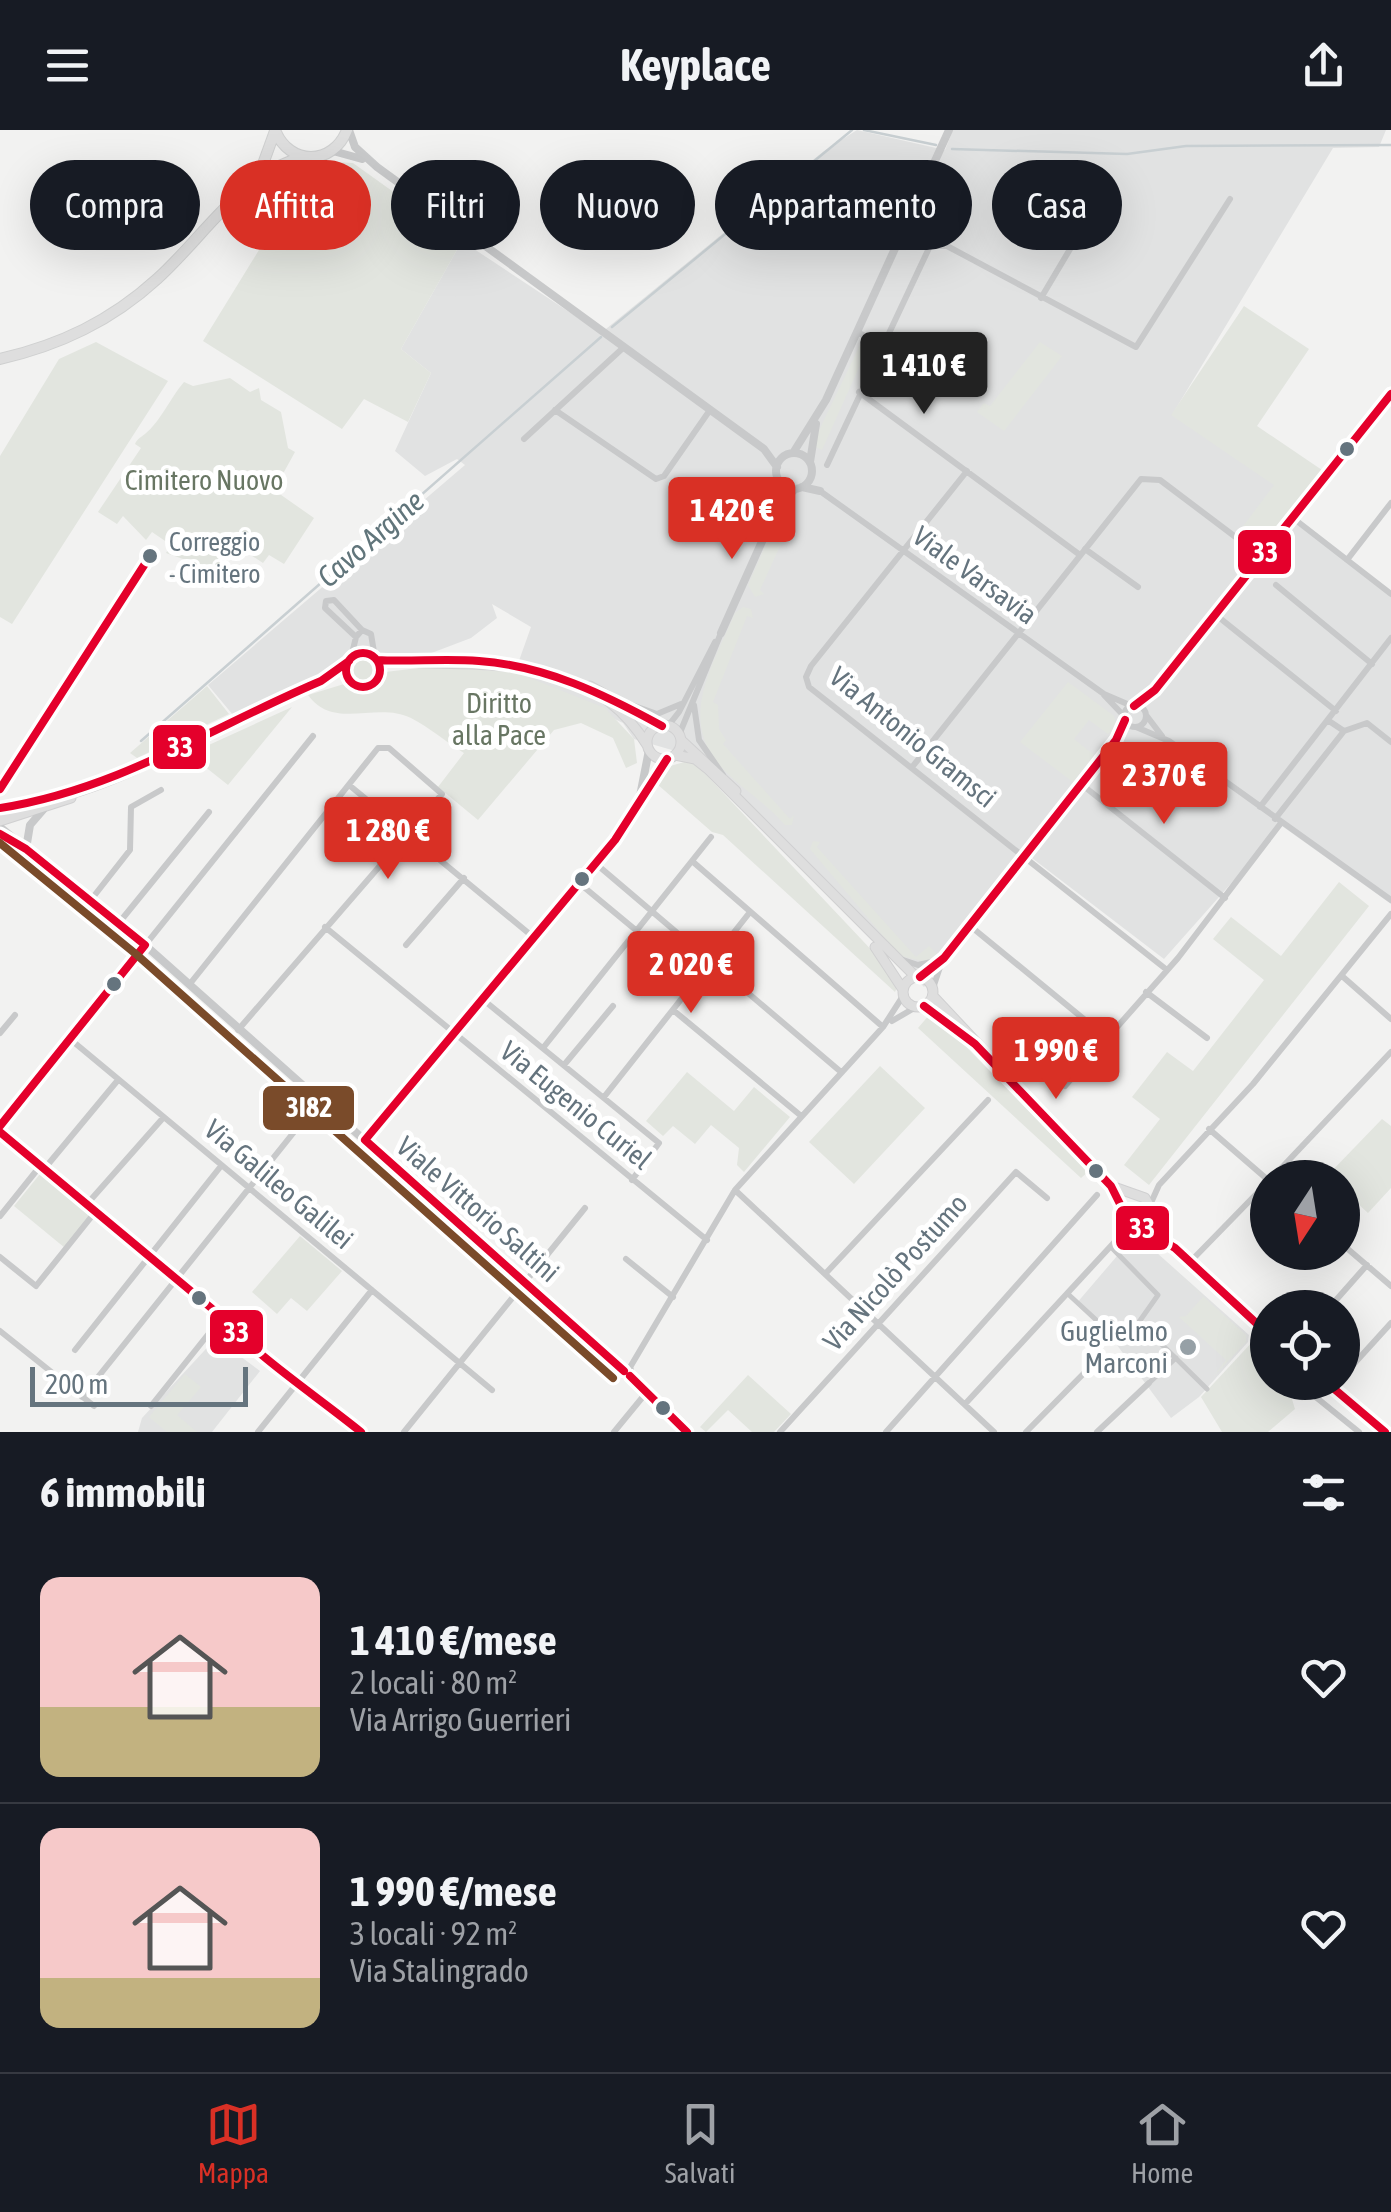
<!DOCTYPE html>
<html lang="it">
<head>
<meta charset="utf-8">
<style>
  body { margin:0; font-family:"Asap Condensed",sans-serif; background:#20242c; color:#f1f3f6; height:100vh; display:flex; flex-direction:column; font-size:38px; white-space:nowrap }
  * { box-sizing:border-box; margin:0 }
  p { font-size:32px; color:#9ea1a6 }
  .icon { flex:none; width:55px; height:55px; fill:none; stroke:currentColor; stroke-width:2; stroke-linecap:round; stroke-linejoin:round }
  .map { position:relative; height:1302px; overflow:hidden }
  .panel { display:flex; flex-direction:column; background:#171b24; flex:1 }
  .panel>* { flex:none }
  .top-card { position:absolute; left:30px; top:30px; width:1332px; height:90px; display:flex; gap:20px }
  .needle { width:65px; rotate:192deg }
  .tools { position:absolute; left:1250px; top:1030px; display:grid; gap:20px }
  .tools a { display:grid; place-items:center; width:110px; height:110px; border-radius:50%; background:#171b24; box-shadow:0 10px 40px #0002; font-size:50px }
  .scale { position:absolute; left:30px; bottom:25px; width:218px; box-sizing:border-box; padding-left:10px; border:5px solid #65747e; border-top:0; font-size:28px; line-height:35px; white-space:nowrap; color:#65747e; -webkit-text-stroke:8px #fff; paint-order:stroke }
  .price { position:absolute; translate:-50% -85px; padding:0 22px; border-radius:10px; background:#d93025; color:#fff; font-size:32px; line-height:65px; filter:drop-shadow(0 2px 5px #0008) }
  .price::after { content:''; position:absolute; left:50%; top:60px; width:30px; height:22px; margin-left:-15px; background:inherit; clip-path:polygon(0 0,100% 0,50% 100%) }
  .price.active { background:#222; color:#fff }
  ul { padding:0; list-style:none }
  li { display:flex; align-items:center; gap:30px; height:250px; padding:0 40px }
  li+li { border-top:2px solid #363941 }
  li span { display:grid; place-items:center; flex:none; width:280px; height:200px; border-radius:20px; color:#555 }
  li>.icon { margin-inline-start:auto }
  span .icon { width:120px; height:120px; fill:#fffc; stroke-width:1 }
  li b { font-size:42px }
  h2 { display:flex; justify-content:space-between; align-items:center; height:120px; padding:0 40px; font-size:42px }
  .chip { padding:0 35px; border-radius:45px; background:#171b24; box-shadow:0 10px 40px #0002; font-size:35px; line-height:90px }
  .chip.active { background:#d93025; color:#fff }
  header { display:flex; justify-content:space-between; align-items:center; height:130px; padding:0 40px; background:#171b24; font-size:45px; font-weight:700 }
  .dock { display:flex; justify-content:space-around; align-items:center; height:140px; border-top:2px solid #363941; background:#171b24; font-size:28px; color:#9ea1a6 }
  .dock a { display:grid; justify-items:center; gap:5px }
  .dock .active { color:#d93025 }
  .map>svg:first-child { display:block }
  .built { fill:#e1e2e2 }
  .green { fill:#e2e5df }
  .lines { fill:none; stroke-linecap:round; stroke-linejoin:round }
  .stream { stroke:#c8cfd2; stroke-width:2.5 }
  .secondary-casing { stroke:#d0d0d1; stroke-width:11 }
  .primary-casing { stroke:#cfd0d0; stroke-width:12 }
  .pedestrian { stroke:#c8c9ca; stroke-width:5 }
  .minor { stroke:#c8c9ca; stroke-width:6 }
  .tertiary { stroke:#c8c9ca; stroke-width:8 }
  .secondary { stroke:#dedede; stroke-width:9 }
  .primary { stroke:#dedede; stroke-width:10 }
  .bus-1-casing { stroke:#fff; stroke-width:15 }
  .bus-2-casing { stroke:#fff; stroke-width:15 }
  .bus-1 { stroke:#e4002b; stroke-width:8 }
  .bus-2 { stroke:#7a4b2a; stroke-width:8 }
  .bus-dot { fill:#65747e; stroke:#fff; stroke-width:4 }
  .poi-dot { fill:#96a0a6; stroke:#fff; stroke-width:4 }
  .labels { text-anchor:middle; stroke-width:10; stroke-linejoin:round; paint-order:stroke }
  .bus-label { font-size:26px; fill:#65747e; stroke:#fff; text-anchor:start }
  .park-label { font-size:28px; fill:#687663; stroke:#fff }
  .street-label { font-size:28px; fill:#65747e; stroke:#fff }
  .poi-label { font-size:28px; fill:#65747e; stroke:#fff; text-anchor:end }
  .water-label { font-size:30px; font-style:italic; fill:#61757b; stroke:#fff }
  .line-badge { stroke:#fff; stroke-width:4 }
  .badge-label { font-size:28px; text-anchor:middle; font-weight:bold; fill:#fff }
</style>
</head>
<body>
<header><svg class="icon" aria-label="menu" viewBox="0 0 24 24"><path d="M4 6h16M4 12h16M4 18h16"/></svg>Keyplace<svg class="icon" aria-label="share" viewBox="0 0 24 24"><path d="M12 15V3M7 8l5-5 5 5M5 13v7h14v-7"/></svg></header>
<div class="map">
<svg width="1391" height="1302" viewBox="0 0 1391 1302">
  <rect width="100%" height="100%" fill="#f2f2f1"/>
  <!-- built -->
  <path class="built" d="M857 0 945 20 953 0H1386L1379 17 1333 18 1172 285 1278 351 1296 388 1391 461V774L1282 696 1164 829 1028 725 924 857 703 629 634 609 623 593 515 542 531 497 492 474 497 488 471 508 421 527 389 530 362 519 327 542 233 585 208 555 465 335 457 329 425 346 395 321 431 243 401 219 462 111 601 203 824 21Z
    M1130 1105 1138 1106 1249 1205 1248 1212 1199 1267 1171 1288 1114 1211 1076 1174 1123 1119 1120 1116Z
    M216 1208 260 1241 212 1302H138L142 1288Z"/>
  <!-- green -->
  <path class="green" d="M337 32 353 33 462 111 401 219 431 243 408 292 364 269 342 299 203 211 310 37Z
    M1244 176 1309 219 1257 296 1322 340 1261 420 1238 403 1274 355 1171 285Z
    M96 212 168 251 12 494 0 487V326L59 229Z
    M1040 212 1062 226 1004 301 977 282 984 273 990 276Z
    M860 215 869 217 871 226 865 224 822 320 812 315Z
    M230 248 250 262 259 258 261 270 281 282 288 318 295 322 274 360 314 388 284 434 269 425 263 433 237 416 211 456 191 443 197 434 166 423 171 415 152 402 146 410 123 386 117 394 98 382 141 318 135 314C137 309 141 307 145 304 160 292 171 267 184 252L193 256Z
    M785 372 790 374 783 391 791 405H785L760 460 764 464 755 467 748 455Z
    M743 477 751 479 753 488 747 486 713 572 718 575 719 599 726 610 723 614 790 689 794 685 792 695H785C767 674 745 661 726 642 675 592 712 538 735 483Z
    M362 527 374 532 377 543 427 537 515 542 605 578 634 609 637 633 626 638 613 608 581 593 554 600 478 690 438 657 464 623C446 612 429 597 411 588 376 571 334 601 308 565L354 551 351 536Z
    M1068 552 1114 586 1116 594 1108 604 1089 590 1074 609 1094 625 1073 652 1020 612Z
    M207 556 229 584 137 628 130 623Z
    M292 577 228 655 189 624Z
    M688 631 697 635 879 828 898 855 895 862 723 705 712 702 657 654 663 638Z
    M813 711 820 712 817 717 916 827 929 816 938 825 927 832 900 826 810 719Z
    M1339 752 1369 776 1149 1055 1124 1035 1160 989 1132 967 1167 922 1193 941 1264 850 1213 809 1231 787 1281 826Z
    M930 884 945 895 1088 1042 1081 1048 918 898Z
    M880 936 925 978 854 1054 809 1012Z
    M687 942 734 981 754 957 790 987 744 1042 737 1035 739 1018 711 995 695 1014 673 996 663 1006 646 991Z
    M1382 989 1391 996V1058L1368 1083 1343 1060 1342 1048 1327 1046Z
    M40 1044 91 1087 65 1118 14 1076Z
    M300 1106 342 1141 307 1181 291 1168 277 1184 252 1162Z
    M1157 1125 1246 1205V1212L1213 1247 1226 1230 1179 1187 1186 1186 1203 1167Z
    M1254 1210 1267 1221 1268 1252 1287 1253 1295 1279 1268 1302H1222L1201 1267Z
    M185 1244 201 1257 177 1285 197 1302H167L149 1287Z
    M748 1245 791 1284 774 1302H752L728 1280 706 1302 700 1297Z"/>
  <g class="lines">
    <!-- stream -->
    <path class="stream" d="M864 0 936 15
      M952 19 1127 24 1186 16 1391 15
      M612 197 852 0
      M141 611 601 207"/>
    <defs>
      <path id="secondary" d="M346 540a17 17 0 1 1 34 0a17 17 0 1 1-34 0Z
        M377 530C473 540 587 515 647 615
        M590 556 662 596
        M647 612a17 17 0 1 1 34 0a17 17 0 1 1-34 0Z
        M681 610 736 661
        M675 625 695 629 709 640 916 847
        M0 678C114 669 216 591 321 551L349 531
        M0 691 71 668
        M875 817 902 858
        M903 862a15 15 0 1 1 30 0a15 15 0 1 1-30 0Z
        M933 866 1111 1056 1128 1090 1175 1118 1268 1204
        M924 876 958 901
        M1111 1056 1145 1068 1167 1108
        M1325 1252 1385 1302"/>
      <path id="primary" d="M275 0C289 36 333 36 347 0
        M259 45 275 1
        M0 229C60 215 111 191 157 149 203 108 241 43 303 27"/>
    </defs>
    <!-- secondary casing -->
    <use href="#secondary" class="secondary-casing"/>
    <!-- primary casing -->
    <use href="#primary" class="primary-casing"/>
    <!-- pedestrian -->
    <path class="pedestrian" d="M1111 1117 1158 1165 1139 1192 1207 1259
      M1068 1164 1118 1210 1139 1192
      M1149 1253 1176 1228"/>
    <!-- minor -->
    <path class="minor" d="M1041 168 1098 72
      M857 202 881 214
      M859 262 1080 425
      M555 280 656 349 664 346 710 280
      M524 309 624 217
      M827 335 930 116H947L1136 217 1230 69
      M967 341 811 536 806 547 809 557 1167 840
      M820 361 1104 564 1132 576
      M1293 388 1391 464
      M1085 419 1138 457
      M1347 430 1391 373
      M1276 455 1372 534
      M1216 485 1336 581
      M356 507 325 478 326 471 334 470 362 500
      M351 528 356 507 362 500 371 504 375 528
      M1104 565 1124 586
      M629 574 657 584 681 574
      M694 575 699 610 723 645
      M1124 586a11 11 0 1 1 22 0a11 11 0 1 1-22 0Z
      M1134 576 1155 560 1391 264
      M1146 585 1162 606
      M668 596 679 582 715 512
      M1136 597 1169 611 1391 770
      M1344 601 1367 593 1391 612
      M679 605 721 503
      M913 636 1141 349 1160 350 1262 427
      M1081 654 1225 768
      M349 655 532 806
      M0 659 150 426
      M1260 677 1391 508
      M1275 689 1344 601 1329 591
      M692 731 883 897
      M595 733 841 942
      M585 758 696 850
      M90 771 130 720 131 677 161 660
      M118 794 209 682
      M969 795 1107 908
      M325 797 707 1110
      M406 815 464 748
      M900 829 918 835 936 831
      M1342 846 1391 889
      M920 847 944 828 1116 610 1125 590
      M189 855 378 618H389L442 664 238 900
      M933 858 942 831
      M1146 862 1207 908
      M481 868 659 1013 632 1050
      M673 880 800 985
      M892 891 916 877
      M0 903 15 885
      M70 909 492 1260
      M543 918 711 707
      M564 935 613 876
      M1065 956 1178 828 1281 693
      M604 967 750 782
      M0 996 313 606
      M1209 999 1268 1050
      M0 1002 222 1187 244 1212 265 1223 361 1302
      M45 1038 118 950
      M1272 1048 1391 922
      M735 1060 994 1302
      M87 1074 163 988
      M1150 1075 1159 1055 1253 954 1391 784
      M0 1086 41 1035
      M1342 1114 1391 1156
      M0 1127 36 1156 96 1081
      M626 1129 673 1167
      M1190 1132 1268 1052
      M826 1143 988 970
      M1329 1178 1367 1135
      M222 1188C224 1208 241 1222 260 1223
      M0 1201 94 1276
      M75 1220 221 1036
      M629 1239 735 1060 883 897 903 866
      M1342 1247 1391 1193
      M82 1267 318 972
      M1302 1267 1307 1260 1359 1302
      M966 1273 1133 1092
      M151 1276 222 1187
      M258 1302 372 1160
      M404 1302 585 1078
      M614 1302 646 1263
      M780 1302 1016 1042 1047 1068
      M886 1302 1097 1065
      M1026 1302 1093 1234
      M1097 1302 1149 1253"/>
    <!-- tertiary -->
    <path class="tertiary" d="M349 0 355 17 377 37 764 319 777 337
      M333 21 362 29
      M793 323 826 270 949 0
      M776 341a18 18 0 1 1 36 0a18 18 0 1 1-36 0Z
      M810 332 816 294
      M802 357 820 361
      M721 503 777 378 795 359
      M640 666 649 620
      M0 697 145 815 624 1241 630 1240 631 1246H626L624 1241
      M26 719 30 695 43 680
      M365 1010 615 710 667 629
      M630 1246 687 1302"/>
    <!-- secondary -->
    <use href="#secondary" class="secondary"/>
    <!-- primary -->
    <use href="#primary" class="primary"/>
    <defs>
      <path id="bus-1" d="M346 540a17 17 0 1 1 34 0a17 17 0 1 1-34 0Z
        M377 530C411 532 445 528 479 531 546 536 604 564 662 596
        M1134 576 1155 560 1391 264
        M0 659 150 426
        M0 678C117 660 214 596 321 551L349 531
        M0 704 26 719 145 815
        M920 847 944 828 1116 610 1125 590
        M924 876 975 914 1111 1056 1128 1090 1175 1118 1268 1204
        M0 996 145 815
        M0 1002 222 1187C256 1226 318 1267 361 1302
        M365 1010 615 710 667 629
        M365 1010 624 1241
        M630 1246 687 1302
        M1326 1252 1385 1302"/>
      <path id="bus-2" d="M0 713 137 825 613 1248"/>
    </defs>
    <!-- bus-1 casing -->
    <use href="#bus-1" class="bus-1-casing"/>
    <!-- bus-2 casing -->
    <use href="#bus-2" class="bus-2-casing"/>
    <!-- bus-1 -->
    <use href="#bus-1" class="bus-1"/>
    <!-- bus-2 -->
    <use href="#bus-2" class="bus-2"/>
  </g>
  <!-- markers -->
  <g class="bus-dot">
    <circle cx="1347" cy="319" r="9"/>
    <circle cx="150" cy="426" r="9"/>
    <circle cx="582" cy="749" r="9"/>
    <circle cx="114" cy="854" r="9"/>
    <circle cx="1096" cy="1041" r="9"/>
    <circle cx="199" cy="1168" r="9"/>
    <circle cx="663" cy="1278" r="9"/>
  </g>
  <circle class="poi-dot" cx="1188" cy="1217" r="10"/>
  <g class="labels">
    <!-- bus labels -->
    <g class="bus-label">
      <text x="169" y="421">Correggio<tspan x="169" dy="32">- Cimitero</tspan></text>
    </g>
    <!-- park labels -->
    <g class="park-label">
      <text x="204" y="360">Cimitero Nuovo</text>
      <text x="499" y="583">Diritto<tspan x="499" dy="32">alla Pace</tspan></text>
    </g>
    <!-- street labels -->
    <g class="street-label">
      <text transform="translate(975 445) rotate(36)" y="10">Viale Varsavia</text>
      <text transform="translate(913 607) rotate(39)" y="10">Via Antonio Gramsci</text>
      <text transform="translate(576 975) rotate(39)" y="10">Via Eugenio Curiel</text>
      <text transform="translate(279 1054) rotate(40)" y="10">Via Galileo Galilei</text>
      <text transform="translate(478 1079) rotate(41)" y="10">Viale Vittorio Saltini</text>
      <text transform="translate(895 1142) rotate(-48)" y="10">Via Nicolò Postumo</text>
    </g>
    <!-- poi labels -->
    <g class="poi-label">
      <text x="1168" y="1211">Guglielmo<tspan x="1168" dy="32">Marconi</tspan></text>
    </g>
    <!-- water labels -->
    <g class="water-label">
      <text transform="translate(371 409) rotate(-41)" y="10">Cavo Argine</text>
    </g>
  </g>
  <g class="line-badge">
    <rect x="1236" y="398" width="57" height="48" rx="10" fill="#e4002b"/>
    <rect x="151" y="593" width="57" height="48" rx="10" fill="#e4002b"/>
    <rect x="261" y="954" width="95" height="48" rx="10" fill="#7a4b2a"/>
    <rect x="1114" y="1074" width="57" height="48" rx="10" fill="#e4002b"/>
    <rect x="208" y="1178" width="57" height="48" rx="10" fill="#e4002b"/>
  </g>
  <g class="badge-label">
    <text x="1265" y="432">33</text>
    <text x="180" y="627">33</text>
    <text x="309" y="987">3I82</text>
    <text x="1142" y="1108">33</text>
    <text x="236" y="1212">33</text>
  </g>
</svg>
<div class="tools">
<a><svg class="needle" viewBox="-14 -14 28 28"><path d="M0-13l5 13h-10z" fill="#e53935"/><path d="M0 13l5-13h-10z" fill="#9ea1a6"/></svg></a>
<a><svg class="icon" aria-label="locate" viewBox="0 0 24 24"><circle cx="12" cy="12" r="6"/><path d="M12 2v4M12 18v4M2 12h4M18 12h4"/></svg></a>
</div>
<div class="scale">200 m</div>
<b class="price active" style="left:924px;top:287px">1 410 €</b>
<b class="price" style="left:732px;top:432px">1 420 €</b>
<b class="price" style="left:1164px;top:697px">2 370 €</b>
<b class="price" style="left:388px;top:752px">1 280 €</b>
<b class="price" style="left:691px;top:886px">2 020 €</b>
<b class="price" style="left:1056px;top:972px">1 990 €</b>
<div class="top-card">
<a class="chip">Compra</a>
<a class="chip active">Affitta</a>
<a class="chip">Filtri</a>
<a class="chip">Nuovo</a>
<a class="chip">Appartamento</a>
<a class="chip">Casa</a>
</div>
</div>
<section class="panel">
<h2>6 immobili<svg class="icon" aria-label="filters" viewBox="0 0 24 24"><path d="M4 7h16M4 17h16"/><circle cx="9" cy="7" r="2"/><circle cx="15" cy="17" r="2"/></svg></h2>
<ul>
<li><span style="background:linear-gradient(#f6c9c9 65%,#c2b280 0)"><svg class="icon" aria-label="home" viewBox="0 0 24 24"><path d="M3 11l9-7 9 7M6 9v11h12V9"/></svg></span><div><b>1 410 €/mese</b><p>2 locali · 80 m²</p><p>Via Arrigo Guerrieri</p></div><svg class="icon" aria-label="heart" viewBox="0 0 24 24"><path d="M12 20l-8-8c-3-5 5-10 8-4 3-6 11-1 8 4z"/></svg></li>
<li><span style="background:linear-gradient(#f6c9c9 75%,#c2b280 0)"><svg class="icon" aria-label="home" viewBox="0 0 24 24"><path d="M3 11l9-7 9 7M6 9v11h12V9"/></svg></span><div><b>1 990 €/mese</b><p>3 locali · 92 m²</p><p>Via Stalingrado</p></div><svg class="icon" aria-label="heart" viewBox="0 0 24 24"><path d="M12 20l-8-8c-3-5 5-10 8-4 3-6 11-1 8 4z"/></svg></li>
</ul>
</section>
<nav class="dock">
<a class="active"><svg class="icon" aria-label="map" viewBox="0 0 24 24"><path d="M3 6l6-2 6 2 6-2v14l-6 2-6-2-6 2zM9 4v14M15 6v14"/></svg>Mappa</a>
<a><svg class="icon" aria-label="saved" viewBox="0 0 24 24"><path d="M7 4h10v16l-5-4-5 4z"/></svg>Salvati</a>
<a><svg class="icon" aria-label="home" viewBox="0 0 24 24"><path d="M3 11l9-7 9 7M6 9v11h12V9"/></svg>Home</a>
</nav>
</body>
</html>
